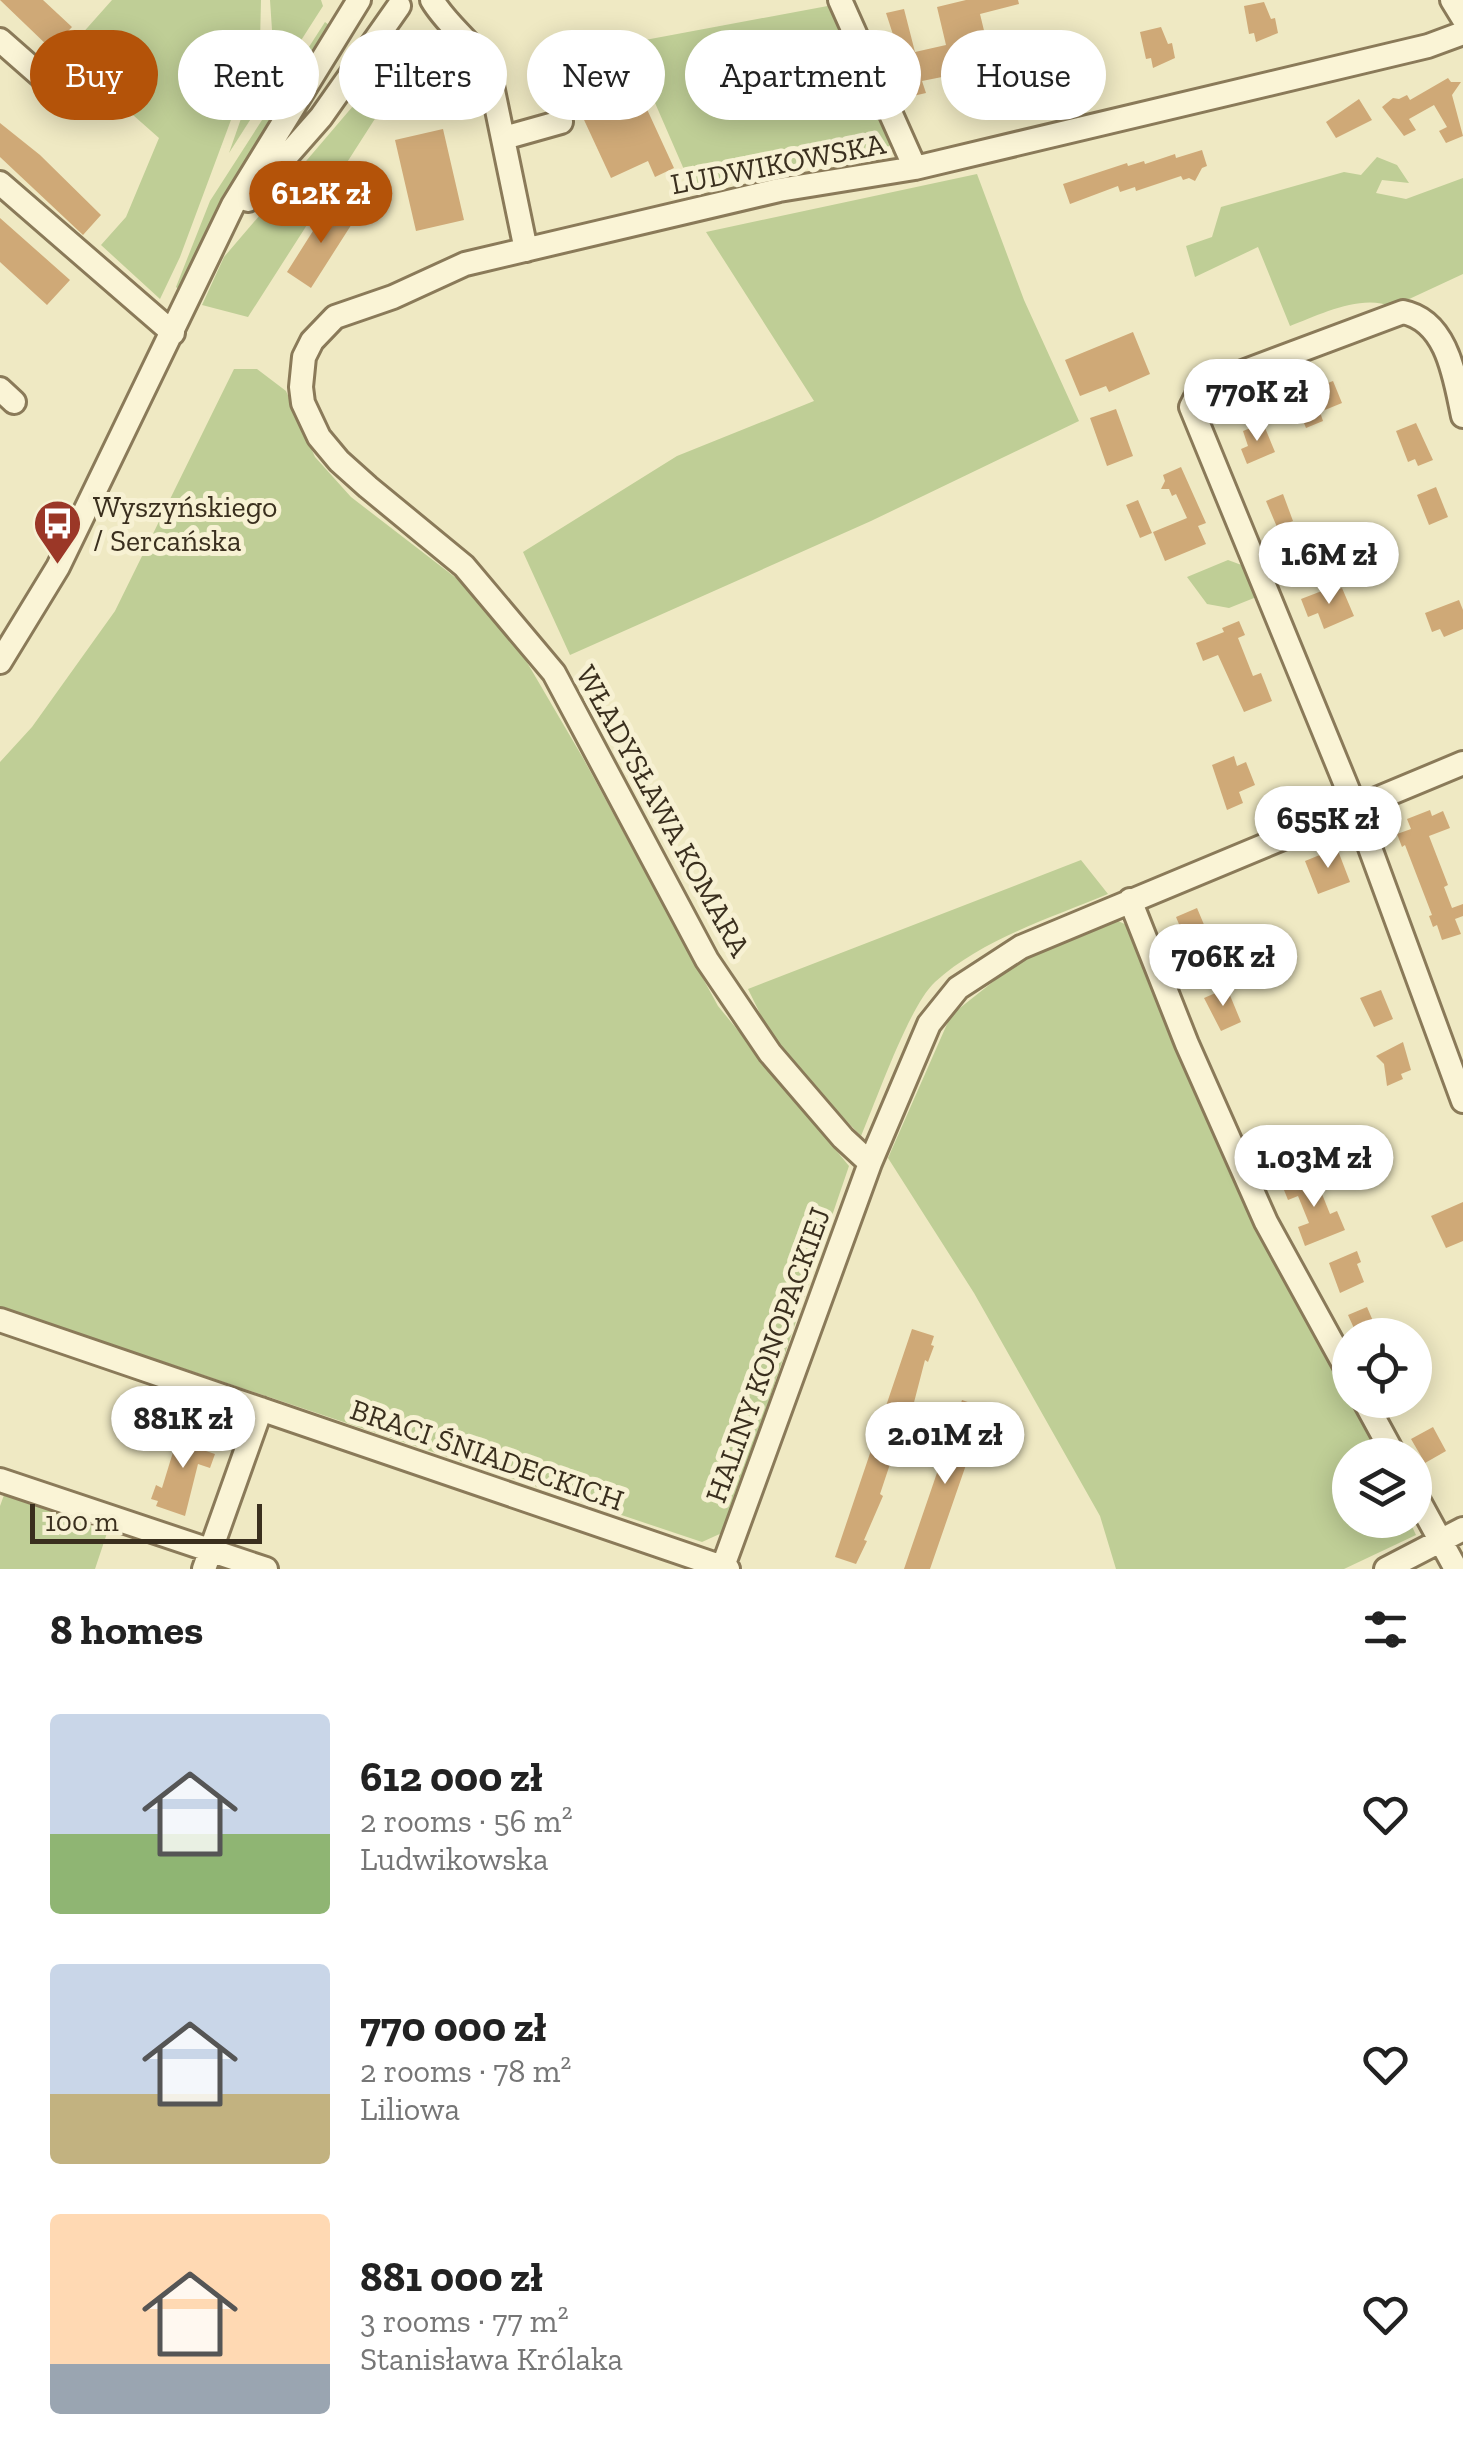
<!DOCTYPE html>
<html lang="en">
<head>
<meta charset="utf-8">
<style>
  body { margin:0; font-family:"Zilla Slab",serif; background:#f2f2f2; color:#222; height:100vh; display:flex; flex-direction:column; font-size:38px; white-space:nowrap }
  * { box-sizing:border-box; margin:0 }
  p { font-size:32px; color:#767676 }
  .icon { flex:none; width:55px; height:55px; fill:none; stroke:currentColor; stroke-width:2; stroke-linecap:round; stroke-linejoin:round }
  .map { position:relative; height:1569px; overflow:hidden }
  .drawer { display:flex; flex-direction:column; background:#fff; flex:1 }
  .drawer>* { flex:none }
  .top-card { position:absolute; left:30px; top:30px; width:1405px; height:90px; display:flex; gap:20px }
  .tools { position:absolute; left:1332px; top:1318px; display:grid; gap:20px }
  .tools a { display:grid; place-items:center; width:100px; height:100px; border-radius:50%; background:#fff; box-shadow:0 5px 25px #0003; font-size:50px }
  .scale { position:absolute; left:30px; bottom:25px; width:232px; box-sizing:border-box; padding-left:10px; border:5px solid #3a2f1e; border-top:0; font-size:28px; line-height:35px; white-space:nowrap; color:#3a2f1e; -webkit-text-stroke:8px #f7f1d3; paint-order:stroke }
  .price { position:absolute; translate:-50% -85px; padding:0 22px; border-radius:35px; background:#fff; color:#222; font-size:32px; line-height:65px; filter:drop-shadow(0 2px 5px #0008) }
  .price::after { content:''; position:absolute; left:50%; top:60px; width:30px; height:22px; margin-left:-15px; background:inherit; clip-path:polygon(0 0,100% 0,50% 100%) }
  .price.on { background:#b45309; color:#fff }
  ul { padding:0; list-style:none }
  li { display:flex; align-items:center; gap:30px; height:250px; padding:0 50px }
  li span { display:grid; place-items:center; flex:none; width:280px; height:200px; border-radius:10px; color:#555 }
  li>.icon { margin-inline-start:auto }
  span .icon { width:120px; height:120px; fill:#fffc; stroke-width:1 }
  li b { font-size:42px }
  h2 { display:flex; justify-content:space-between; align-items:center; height:120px; padding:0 50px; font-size:42px }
  .chip { padding:0 35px; border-radius:45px; background:#fff; box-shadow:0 5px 25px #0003; font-size:35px; line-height:90px }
  .chip.on { background:#b45309; color:#fff }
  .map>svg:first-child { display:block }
  .green { fill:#bfce96 }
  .building { fill:#cfa977 }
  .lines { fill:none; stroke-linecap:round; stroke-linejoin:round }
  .minor-casing { stroke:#8a7a59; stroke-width:28 }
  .minor { stroke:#faf4d6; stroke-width:22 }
  .labels { text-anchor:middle; stroke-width:10; stroke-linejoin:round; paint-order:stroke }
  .street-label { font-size:30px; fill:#3a2f1e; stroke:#f7f1d3 }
  .poi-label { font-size:30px; fill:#3a2f1e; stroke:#f7f1d3; text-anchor:start }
</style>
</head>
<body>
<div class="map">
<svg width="1463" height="1569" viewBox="0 0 1463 1569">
  <rect width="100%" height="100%" fill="#efe9c3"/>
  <!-- green -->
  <path class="green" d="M112 0H261L260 42 180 257 160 299 101 245 126 217 159 138 64 54Z
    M270 0H321L323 6 229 153 272 30Z
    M833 5 894 139 885 152 801 164 692 188 629 43Z
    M325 22 333 28 222 201 183 293 176 287 210 201Z
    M433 54 473 99 378 114 248 317 202 305 224 257 371 85 391 55Z
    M1377 157 1397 165 1409 183 1382 180 1376 193 1406 199 1463 178V274L1392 307C1362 293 1319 315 1290 326L1258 247 1195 277 1186 246 1212 237 1221 207 1344 172 1361 175Z
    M977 174 1024 300 1079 421 871 521 570 655 523 552 677 456 814 401 706 232Z
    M234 369H257L286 391 315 457 351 497 460 581 511 635 583 758 718 1006 849 1166 724 1532 702 1542 0 1307V762L32 727 115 611Z
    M1228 560 1247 567 1259 596 1229 608 1207 604 1187 577Z
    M1081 860 1108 894C1051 918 982 939 935 982 909 1006 877 1099 861 1136L809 1082 770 1034 748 989Z
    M1118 921 1127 925 1164 1019 1261 1234 1379 1455H1350V1520H1409L1416 1535 1344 1569H1116L1100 1516 974 1293 888 1158 951 1015 1018 962Z
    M4 1495 108 1530 95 1569H0V1506Z"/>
  <!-- building -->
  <path class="building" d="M0 0H43L72 27 51 49Z
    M966 0H1018L1019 4 980 14 988 47 981 49 991 89 1000 87 1003 99 994 101 995 105 975 110 961 49 942 77 922 81 926 93 913 96 886 13 904 9 915 52 946 45 937 7Z
    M1264 2 1271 19 1275 18 1278 33 1256 42 1254 33 1249 34 1244 6Z
    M1161 27 1168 44 1172 43 1175 58 1153 68 1151 58 1146 59 1140 32Z
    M617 44 674 168 655 177 648 161 611 178 572 94 585 59Z
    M1044 58 1054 92 1034 96 1024 72 1028 70 1026 62Z
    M1448 78 1451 82H1461L1452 95 1463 136 1446 143 1439 131 1447 127 1434 105 1409 119 1416 130 1404 136 1382 107 1393 98 1399 99 1407 95 1410 100Z
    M1359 99 1372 120 1336 138 1326 122Z
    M0 123 40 155 101 215 83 235 0 157Z
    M443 129 464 220 416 231 395 140Z
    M1202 150 1207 166 1202 168 1195 181 1189 178 1183 180 1181 176 1136 191 1135 187 1120 192 1118 186 1070 204 1063 184 1127 163 1128 166 1144 161 1145 164 1175 154 1176 158Z
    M330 204 355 219 311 288 287 272Z
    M0 218 70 280 47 305 0 262Z
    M1133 332 1150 374 1109 392 1106 386 1080 396 1065 360Z
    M1333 381 1342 403 1320 412 1323 421 1306 428 1290 389 1304 383 1307 391Z
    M1116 409 1133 456 1107 466 1090 418Z
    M1263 423 1275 452 1247 464 1241 449 1248 446 1243 431Z
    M1416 423 1433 460 1418 466 1415 459 1408 462 1396 431Z
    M1181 467 1206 523 1198 526 1206 544 1165 561 1153 532 1187 518 1176 494 1172 496 1169 489H1161L1165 481 1163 475Z
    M1436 487 1448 517 1429 525 1417 495Z
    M1283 494 1293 521 1277 527 1266 501Z
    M1138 500 1152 533 1140 538 1126 505Z
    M1342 588 1354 616 1324 629 1318 613 1308 617 1301 599 1327 589 1329 593Z
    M1459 600 1463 610V629L1444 637 1440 629 1432 632 1425 613Z
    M1239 621 1245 635 1238 638 1253 676 1261 673 1272 701 1244 712 1218 655 1203 661 1196 643 1224 632 1222 628Z
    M1234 756 1237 766 1246 762 1255 785 1239 792 1243 803 1227 810 1212 765Z
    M1430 810 1432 816 1443 811 1450 828 1429 836 1448 885 1444 887 1452 908 1463 904V916L1455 919 1461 934 1442 940 1437 925 1433 927 1429 916 1432 915 1405 845 1402 847 1397 834 1411 829 1407 819Z
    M1337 848 1350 882 1318 894 1305 861Z
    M1197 908 1205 927 1214 924 1224 947 1185 963 1177 945 1186 941 1176 917Z
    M1227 988 1241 1022 1221 1031 1204 998Z
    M1381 990 1393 1019 1374 1027 1360 998Z
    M1403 1042 1411 1070 1401 1074 1403 1079 1387 1086 1384 1064 1376 1056Z
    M1314 1174 1330 1214 1337 1211 1345 1230 1305 1246 1298 1227 1309 1223 1298 1196 1288 1200 1282 1185Z
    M1463 1202V1241L1446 1248 1431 1216Z
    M1357 1251 1361 1262 1357 1264 1364 1282 1340 1293 1329 1263Z
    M1367 1307 1379 1335H1357L1348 1315Z
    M912 1329 934 1336 931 1345 934 1346 928 1362 925 1360 911 1414 908 1413 895 1460 892 1458 880 1494 883 1496 864 1540 867 1541 856 1564 835 1557Z
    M962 1400 985 1408 968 1459 930 1569H904Z
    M181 1426 211 1436 206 1451 215 1454 210 1468 198 1464 185 1516 156 1506 158 1501 151 1499 156 1485 162 1488Z
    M1433 1427 1446 1451 1425 1463 1411 1439Z"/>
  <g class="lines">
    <defs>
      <path id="minor" d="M432 0C448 27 474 43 489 71L526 250
        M840 0 915 168
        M1452 0 1463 18
        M0 40 50 84
        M504 138 561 122
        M0 183 173 333
        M248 200 321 117 399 6
        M0 389 14 402
        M1463 416C1455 379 1448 321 1403 312L1208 385 1199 391 1191 407 1355 807 1463 1101
        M0 662 58 567 233 205 359 0
        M1130 900 1187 1044 1266 1222 1350 1375
        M870 1163 843 1138 770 1053 707 960 554 673 464 566 368 487 339 461 319 437 303 403 301 387 304 357 312 341 335 317 393 297 465 264 779 190 915 168 1428 46 1463 33
        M0 1320 728 1569
        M1364 1400 1394 1455
        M0 1480 266 1569
        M1415 1494 1456 1569
        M204 1569 261 1409
        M722 1569 870 1163 929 1024 958 988 1021 947 1463 763
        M1386 1569 1463 1529"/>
    </defs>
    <!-- minor casing -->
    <use href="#minor" class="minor-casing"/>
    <!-- minor -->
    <use href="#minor" class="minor"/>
  </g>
  <!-- icons -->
  <defs>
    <symbol id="bus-pin" viewBox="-11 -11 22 30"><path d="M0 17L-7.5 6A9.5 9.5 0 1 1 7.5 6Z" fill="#9b3727" stroke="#f7f1d3"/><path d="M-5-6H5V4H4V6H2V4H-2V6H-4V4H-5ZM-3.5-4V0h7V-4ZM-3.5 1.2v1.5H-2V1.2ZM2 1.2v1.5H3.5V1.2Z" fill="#fff"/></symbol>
  </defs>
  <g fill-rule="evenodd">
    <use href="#bus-pin" x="30" y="496" width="55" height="75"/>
  </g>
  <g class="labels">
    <!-- street labels -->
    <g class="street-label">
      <text transform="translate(778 164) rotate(-11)" y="10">LUDWIKOWSKA</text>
      <text transform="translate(663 811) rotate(61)" y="10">WŁADYSŁAWA KOMARA</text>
      <text transform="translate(768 1355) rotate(-70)" y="10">HALINY KONOPACKIEJ</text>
      <text transform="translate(487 1455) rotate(19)" y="10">BRACI ŚNIADECKICH</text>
    </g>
    <!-- poi labels -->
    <g class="poi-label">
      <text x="93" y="517">Wyszyńskiego<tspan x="93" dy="34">/ Sercańska</tspan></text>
    </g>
  </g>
</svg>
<div class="tools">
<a><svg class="icon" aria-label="locate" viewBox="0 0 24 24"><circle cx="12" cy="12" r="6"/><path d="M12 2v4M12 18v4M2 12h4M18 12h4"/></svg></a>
<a><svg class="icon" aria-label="layers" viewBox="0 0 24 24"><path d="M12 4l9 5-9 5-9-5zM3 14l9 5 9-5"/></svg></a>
</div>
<div class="scale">100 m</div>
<b class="price on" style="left:321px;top:246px">612K zł</b>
<b class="price" style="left:1257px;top:444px">770K zł</b>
<b class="price" style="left:1329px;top:607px">1.6M zł</b>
<b class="price" style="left:1328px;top:871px">655K zł</b>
<b class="price" style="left:1223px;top:1009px">706K zł</b>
<b class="price" style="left:1314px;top:1210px">1.03M zł</b>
<b class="price" style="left:183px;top:1471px">881K zł</b>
<b class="price" style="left:945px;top:1487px">2.01M zł</b>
<div class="top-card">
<a class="chip on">Buy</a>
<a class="chip">Rent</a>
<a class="chip">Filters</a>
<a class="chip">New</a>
<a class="chip">Apartment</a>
<a class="chip">House</a>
</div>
</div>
<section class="drawer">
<h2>8 homes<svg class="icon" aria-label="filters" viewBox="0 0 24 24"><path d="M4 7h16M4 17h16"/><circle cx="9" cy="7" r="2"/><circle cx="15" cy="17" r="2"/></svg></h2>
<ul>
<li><span style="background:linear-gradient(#c9d6e8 60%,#8fb573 0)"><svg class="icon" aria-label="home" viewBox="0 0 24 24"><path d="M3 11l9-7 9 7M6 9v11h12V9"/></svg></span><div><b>612 000 zł</b><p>2 rooms · 56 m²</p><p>Ludwikowska</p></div><svg class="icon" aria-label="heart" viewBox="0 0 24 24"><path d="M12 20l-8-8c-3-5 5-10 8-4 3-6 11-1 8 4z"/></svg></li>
<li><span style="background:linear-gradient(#c9d6e8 65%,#c2b280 0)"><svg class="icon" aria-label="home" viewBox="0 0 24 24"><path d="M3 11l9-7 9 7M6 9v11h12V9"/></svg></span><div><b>770 000 zł</b><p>2 rooms · 78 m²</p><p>Liliowa</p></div><svg class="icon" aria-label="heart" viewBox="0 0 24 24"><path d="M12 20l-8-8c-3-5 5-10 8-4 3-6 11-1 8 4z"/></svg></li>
<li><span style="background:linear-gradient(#ffd9b3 75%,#9aa5b1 0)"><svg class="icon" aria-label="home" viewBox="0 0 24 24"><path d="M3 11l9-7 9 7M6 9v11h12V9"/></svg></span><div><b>881 000 zł</b><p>3 rooms · 77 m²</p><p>Stanisława Królaka</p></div><svg class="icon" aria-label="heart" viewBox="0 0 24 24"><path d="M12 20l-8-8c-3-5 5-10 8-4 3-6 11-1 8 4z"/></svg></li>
</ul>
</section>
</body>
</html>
